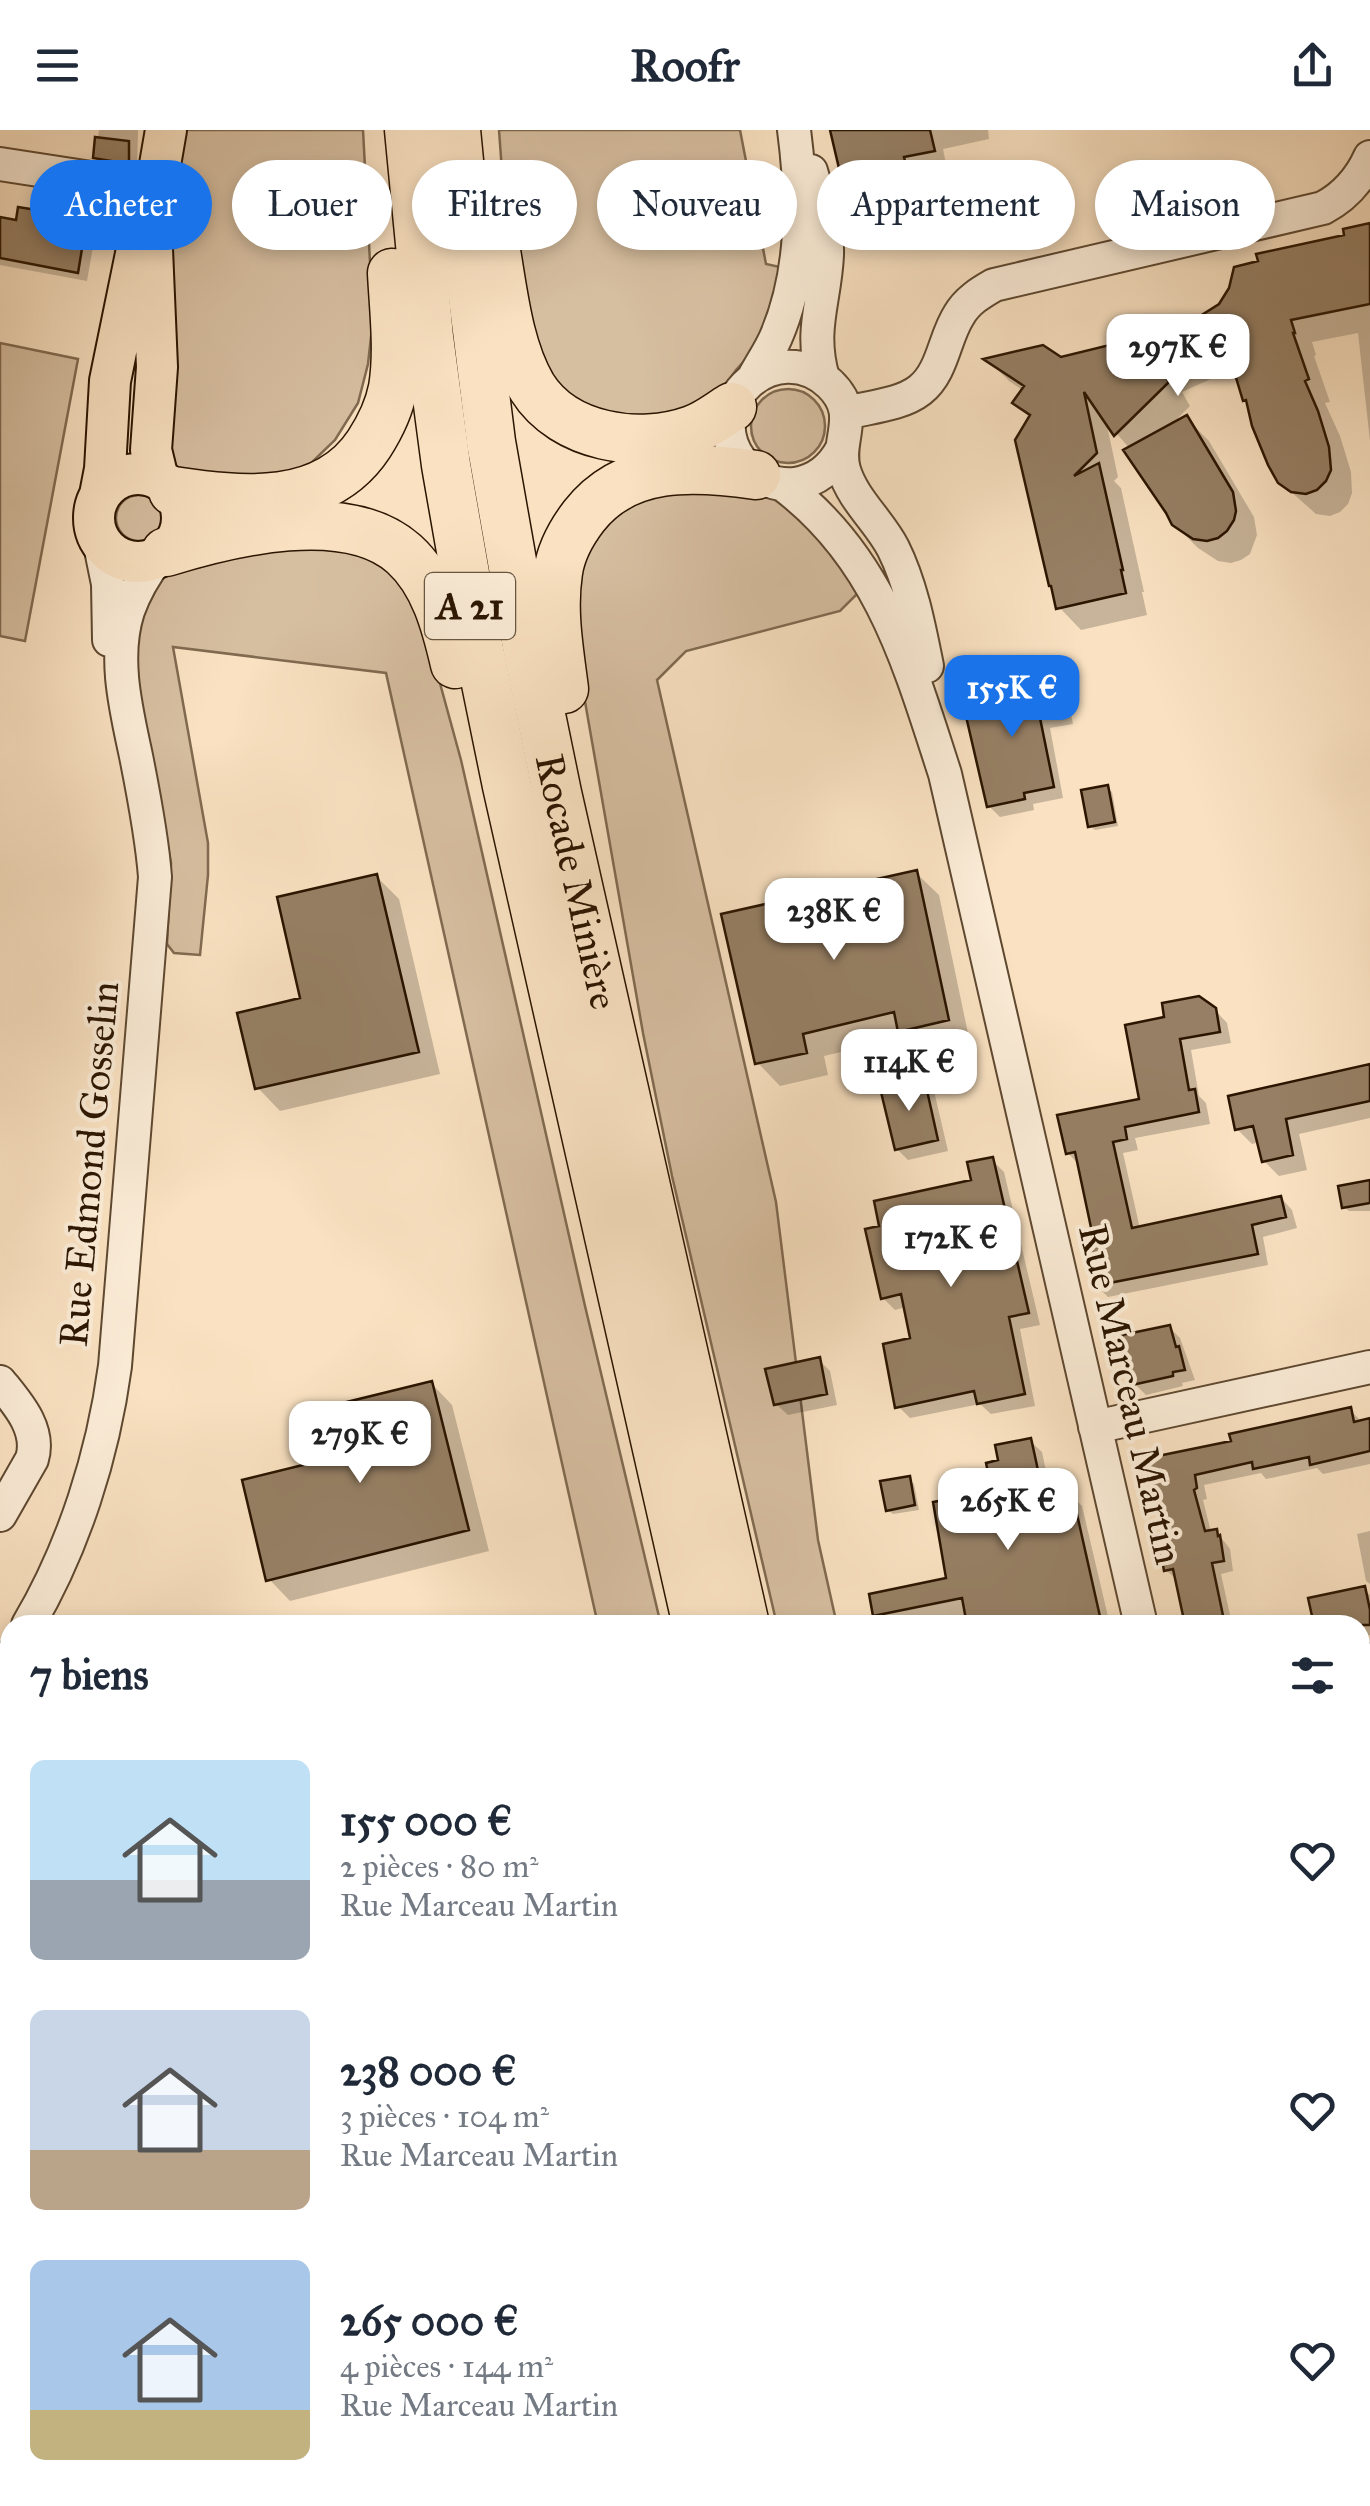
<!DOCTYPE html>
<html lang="fr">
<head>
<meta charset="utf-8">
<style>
	body { margin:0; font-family:"IM FELL Great Primer",serif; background:#f2f2f3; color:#1f2937; height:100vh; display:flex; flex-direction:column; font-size:38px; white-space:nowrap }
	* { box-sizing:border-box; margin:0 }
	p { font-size:32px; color:#747a83 }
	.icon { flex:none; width:55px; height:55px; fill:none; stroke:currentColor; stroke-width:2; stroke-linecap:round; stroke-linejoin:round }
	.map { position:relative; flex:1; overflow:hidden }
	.details { position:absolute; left:0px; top:1485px; width:1370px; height:892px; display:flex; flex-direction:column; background:#fff; border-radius:30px 30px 0 0; box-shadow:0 5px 15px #0003 }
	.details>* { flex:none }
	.banner { position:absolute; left:30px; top:30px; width:1310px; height:90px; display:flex; gap:20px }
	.price { position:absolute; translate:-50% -85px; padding:0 22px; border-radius:20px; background:#fff; color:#222; font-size:32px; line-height:65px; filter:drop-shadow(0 2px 5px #0008) }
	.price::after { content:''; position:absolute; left:50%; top:60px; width:30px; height:22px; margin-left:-15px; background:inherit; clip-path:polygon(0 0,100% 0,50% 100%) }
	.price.current { background:#1a73e8; color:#fff }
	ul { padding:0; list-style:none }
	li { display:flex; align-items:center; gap:30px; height:250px; padding:0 30px }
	li span { display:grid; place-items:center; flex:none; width:280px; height:200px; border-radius:15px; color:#555 }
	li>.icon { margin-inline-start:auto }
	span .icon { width:120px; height:120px; fill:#fffc; stroke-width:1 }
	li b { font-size:42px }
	h2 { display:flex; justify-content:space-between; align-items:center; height:120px; padding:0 30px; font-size:42px }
	.pill { padding:0 35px; border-radius:45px; background:#fff; box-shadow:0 5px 15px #0003; font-size:35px; line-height:90px }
	.pill.current { background:#1a73e8; color:#fff }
	header { display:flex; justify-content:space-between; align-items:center; height:130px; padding:0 30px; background:#fff; font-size:45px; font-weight:700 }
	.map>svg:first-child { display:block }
	.green { fill:#d6bea0; stroke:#806a50; stroke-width:2.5 }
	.shadow { fill:#0003 }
	.building { fill:#967f64; stroke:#2b1500; stroke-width:2.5 }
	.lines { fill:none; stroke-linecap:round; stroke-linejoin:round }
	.minor-casing { stroke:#5e4830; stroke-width:36 }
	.major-casing { stroke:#2b1500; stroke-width:44 }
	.highway-casing { stroke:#2b1500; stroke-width:51 }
	.minor { stroke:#fbecd7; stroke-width:32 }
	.major { stroke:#f9e1c1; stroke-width:40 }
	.highway { stroke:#f9e1c1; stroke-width:48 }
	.labels { text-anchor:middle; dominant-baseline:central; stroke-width:8; stroke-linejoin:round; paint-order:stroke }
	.shield { fill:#fbecd7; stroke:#695640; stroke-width:2.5 }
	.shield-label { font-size:38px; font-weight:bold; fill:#2b1500 }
	.street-label { font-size:40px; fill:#2b1500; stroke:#fbecd7 }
</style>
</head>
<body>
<header><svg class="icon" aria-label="menu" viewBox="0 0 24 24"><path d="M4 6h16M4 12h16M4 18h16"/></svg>Roofr<svg class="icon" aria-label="share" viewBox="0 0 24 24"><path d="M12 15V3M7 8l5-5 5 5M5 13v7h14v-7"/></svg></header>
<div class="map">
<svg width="1370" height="2376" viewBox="0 0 1370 2376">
	<rect width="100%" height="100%" fill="#f9e1c1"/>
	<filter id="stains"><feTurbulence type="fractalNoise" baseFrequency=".002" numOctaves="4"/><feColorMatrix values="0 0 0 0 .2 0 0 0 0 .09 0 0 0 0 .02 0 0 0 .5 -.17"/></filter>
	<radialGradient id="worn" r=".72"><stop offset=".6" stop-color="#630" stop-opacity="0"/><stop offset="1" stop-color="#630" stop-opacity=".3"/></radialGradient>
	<path class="green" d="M183 0H363L373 189 368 234 358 273 335 310 305 339 269 355 183 344 171 332 162 145Z
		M499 0H740L766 134 784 138 759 215 736 240 716 268 690 285 626 291 577 272 548 246 520 155 502 41Z
		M0 213 78 229 25 511 0 506Z
		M751 296a37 37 0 1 1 74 0a37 37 0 1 1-74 0Z
		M733 353 776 370 817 396 861 460 840 481 686 521 657 550 776 1072 818 1410 837 1495H777L672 1046 643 903 580 543 579 437 597 401 639 368Z
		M116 388a23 23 0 1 1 46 0a23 23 0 1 1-46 0Z
		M287 409 380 430 405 454 424 495 461 630 585 1176 661 1495H598L386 543 173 517 208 713V745L200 825 174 823 167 814 171 733 130 514 149 462 169 442Z"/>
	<path class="shadow" d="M99 0H138L137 41 104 36 95 27Z
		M833 0H988L989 9 943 19 946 34 915 40 930 96 868 110 855 96Z
		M0 90 18 92 86 90 96 100 87 151 0 135Z
		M1370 96V311L1358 203 1312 212 1316 225 1314 226 1330 272 1325 273 1340 306 1351 342 1352 363 1348 374 1340 382 1330 386 1316 384 1280 352 1250 274 1245 269 1235 238 1182 262 1190 276 1170 296 1186 288 1209 311 1254 387 1257 405 1250 424 1241 430 1231 433 1218 431 1198 418 1174 394 1130 319 1106 291 1118 347 1114 351 1121 358 1144 462H1142L1147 485 1081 500 1059 477 1031 289 1015 273 1024 261 1009 251 988 230H1061L1162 205 1201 189Z
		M1056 554 1067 565 1073 594 1050 598 1063 668 1033 674 1034 680 1000 687 989 676Z
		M1107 658 1112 662 1118 696 1095 700 1090 696Z
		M916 743 939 765 970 913 923 923 907 907 824 926 828 945 780 956 758 933Z
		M377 747 399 769 440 944 280 981 258 958 303 869Z
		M1215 880 1227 893 1231 913 1191 920 1199 966 1206 973 1210 994 1135 1008 1138 1020 1123 1023 1140 1099 1281 1068 1292 1080 1297 1098 1263 1107 1268 1135 1108 1167 1096 1155V1109L1080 1036 1068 1023 1142 971 1128 897Z
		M1370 937V988L1299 1004 1307 1040 1279 1046 1264 1031 1260 1012 1252 1014 1237 999Z
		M923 950 934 961 948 1021 908 1030 897 1019Z
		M992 1030 1004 1042 1040 1195 1020 1199 1035 1276 991 1284 980 1274 910 1288 898 1276 913 1210 906 1177 895 1180 883 1168 882 1097 974 1052Z
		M1370 1052V1081H1349L1344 1077Z
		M1169 1197 1180 1208 1195 1250 1182 1253 1183 1256 1146 1265 1135 1254Z
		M819 1230 830 1241 837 1275 788 1285 776 1274Z
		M431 1253 452 1275 489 1421 290 1471 269 1449 322 1333Z
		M1350 1280 1361 1291 1370 1289V1334L1323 1344 1317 1338 1266 1349 1261 1343 1204 1355 1207 1369 1203 1370 1211 1402 1216 1401 1230 1419 1233 1441 1221 1444 1230 1485 1234 1490 1240 1489 1246 1495H1188L1177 1450 1166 1440 1170 1418 1151 1330 1234 1313Z
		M1030 1311 1042 1322 1052 1369 1071 1365 1082 1376 1110 1495H877L872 1466 949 1450 994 1363 1001 1332Z
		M909 1349 914 1354 919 1380 893 1384 888 1380Z
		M1370 1401V1454L1366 1451 1357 1404Z
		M1364 1459 1370 1465V1505L1360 1507V1495H1282L1315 1488Z
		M481 1489 487 1495H455Z
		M1370 1570V1619L1360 1621V1572Z
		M1370 1808V1934L1360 1936V1811Z
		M1370 1970V2012L1360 2015V1973Z
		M1360 2029 1366 2054 1360 2056Z
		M10 2067V2095L0 2085V2078Z
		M10 2119V2136L2 2128Z
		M1370 2163V2197L1363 2164Z
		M1370 2227V2259L1360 2261V2229Z
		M10 2258V2368H72L65 2376H0V2269Z
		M149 2368H325L331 2376H136Z
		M545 2368H726L727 2376H546Z
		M1223 2368H1309L1311 2376H1214L1213 2370Z"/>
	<path class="building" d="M830 0H930L935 21 904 27 918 84 853 98Z
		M95 7 129 11V34L93 28Z
		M18 77 87 88 78 143 0 128V87L16 90Z
		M1370 93V174L1291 190 1295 203H1293L1309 249 1305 251 1318 281 1329 317 1331 340 1326 351 1317 360 1306 364 1291 362 1278 353 1268 335 1252 296 1246 270 1243 271 1225 211 1161 239 1169 252 1114 306 1084 262 1097 323 1074 346 1099 333 1123 440H1121L1126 463 1056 479 1051 456H1049L1015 310 1030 285 1012 273 1024 256 983 229 1043 215 1061 227 1159 203 1158 195 1200 186 1219 174 1229 158 1234 137 1258 131 1256 124 1344 105 1343 99Z
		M1187 285 1233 362 1236 381 1234 390 1227 401 1218 408 1207 411 1193 409 1172 395 1166 383 1123 320Z
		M1057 551 1063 583 1040 588 1054 657 1024 663 1025 669 987 677 962 569Z
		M1108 655 1115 692 1088 697 1081 660Z
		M917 740 949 890 898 902 894 882 803 904 807 923 755 934 721 784Z
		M377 744 419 922 255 959 237 883 300 868 277 767Z
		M1199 866 1216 878 1220 902 1180 909 1189 960 1195 959 1199 982 1125 997 1127 1009 1113 1012 1132 1098 1281 1066 1286 1087 1252 1095 1258 1124 1094 1156 1084 1109 1093 1107 1075 1022 1066 1024 1057 985 1139 969 1125 895 1164 887 1162 873Z
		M1370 934V971L1286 989 1293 1025 1262 1032 1253 996 1235 1000 1228 966Z
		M924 947 938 1010 895 1020 880 958Z
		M993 1027 1029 1183 1009 1187 1025 1264 977 1274 974 1261 895 1278 883 1214 910 1208 901 1164 881 1169 865 1099 879 1096 874 1071 971 1050 967 1032Z
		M1370 1050V1073L1342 1078 1338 1056Z
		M1170 1195 1176 1217 1179 1216 1185 1240 1173 1242V1246L1132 1255 1122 1205Z
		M820 1227 827 1264 774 1275 765 1239Z
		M432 1251 469 1400 266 1451 242 1350 319 1331 306 1282Z
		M1351 1277 1354 1292 1370 1288V1321L1310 1335 1309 1327 1253 1339 1252 1332 1195 1345 1197 1358 1194 1360 1205 1401 1217 1399 1218 1406 1220 1405 1224 1431 1212 1433 1225 1495H1185L1173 1439 1164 1441 1160 1417 1167 1416 1148 1328 1231 1311 1229 1304Z
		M1031 1308 1044 1368 1072 1362 1101 1491 1084 1495H967L962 1468 873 1486 869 1464 946 1448 933 1372 992 1361 986 1333 998 1330 995 1315Z
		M910 1346 915 1375 886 1381 880 1351Z
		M1365 1456 1370 1480V1495H1314L1308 1468Z"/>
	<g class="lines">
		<defs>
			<path id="minor" d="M0 34 156 58
				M811 41C819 68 828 97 827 125 825 171 809 200 823 248
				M754 247C761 234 770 221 776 207 804 142 803 68 794 0
				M846 283C869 277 901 275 920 260 943 242 944 208 959 185 967 171 980 163 994 155L1323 78C1344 67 1360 49 1370 27
				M842 319C832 338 816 351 795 354 774 356 753 347 741 331 698 273 777 204 830 254 862 285 835 309 844 340 853 370 879 391 893 418 911 454 919 496 927 536
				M782 354C880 427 909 533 945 644L1141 1495
				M99 410 108 454 109 510
				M0 1252C17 1273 41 1299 32 1329L0 1385
				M1095 1297 1370 1237
				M28 1495C74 1417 103 1325 115 1236L155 747C152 707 144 666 136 626 126 579 113 528 128 481 135 461 145 444 158 427
				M1360 1532 1370 1530
				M0 1542 10 1526
				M1342 2368 1344 2376"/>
			<path id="major" d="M94 388a44 44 0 1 1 88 0a44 44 0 1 1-88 0Z
				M158 349 151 320 157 237 152 119 156 58 166 0
				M100 365 105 339 110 251 137 119"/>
			<g id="highway">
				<path d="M409 0 429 207 446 335 474 495 507 656 697 1495"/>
				<path id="s1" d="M456 0 470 144 491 312 528 522 557 663 745 1495"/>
				<path d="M495 115C503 161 508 216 532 257 564 308 639 319 692 300 707 295 719 285 732 277"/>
				<path d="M173 361C241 371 325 381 369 314 380 297 389 279 393 258 399 221 394 181 392 143"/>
				<path d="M166 422C231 402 347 373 404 424 435 452 446 495 455 534"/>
				<path d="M564 559C559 520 552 481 558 442 561 421 571 403 584 386 626 332 694 336 756 345"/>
				<path d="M895 2368 896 2376"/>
				<path d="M943 2368 945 2376"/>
			</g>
		</defs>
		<use href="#minor" class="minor-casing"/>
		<use href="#major" class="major-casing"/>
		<use href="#highway" class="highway-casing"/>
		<use href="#minor" class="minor"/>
		<use href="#major" class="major"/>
		<use href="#highway" class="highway"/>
	</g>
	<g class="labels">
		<rect class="shield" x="425" y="443" width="90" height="66" rx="8"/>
		<g class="shield-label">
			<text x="470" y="476">A 21</text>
		</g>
		<g class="street-label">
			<text stroke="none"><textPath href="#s1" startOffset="762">Rocade Minière</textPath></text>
			<text transform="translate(89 1034) rotate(-85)">Rue Edmond Gosselin</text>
			<text transform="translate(1131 1264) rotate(77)">Rue Marceau Martin</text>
		</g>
	</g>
	<rect width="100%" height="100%" filter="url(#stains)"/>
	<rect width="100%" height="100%" fill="url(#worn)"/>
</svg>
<b class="price" style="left:1178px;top:269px">297K €</b>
<b class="price current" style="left:1012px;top:610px">155K €</b>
<b class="price" style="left:834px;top:833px">238K €</b>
<b class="price" style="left:909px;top:984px">114K €</b>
<b class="price" style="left:951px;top:1160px">172K €</b>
<b class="price" style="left:360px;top:1356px">279K €</b>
<b class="price" style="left:1008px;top:1423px">265K €</b>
<div class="banner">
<a class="pill current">Acheter</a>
<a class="pill">Louer</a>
<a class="pill">Filtres</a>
<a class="pill">Nouveau</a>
<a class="pill">Appartement</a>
<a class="pill">Maison</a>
</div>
<section class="details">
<h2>7 biens<svg class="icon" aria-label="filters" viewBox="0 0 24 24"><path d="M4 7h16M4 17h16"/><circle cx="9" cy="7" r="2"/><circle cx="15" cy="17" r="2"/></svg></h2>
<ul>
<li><span style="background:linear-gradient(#bfe0f5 60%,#9aa5b1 0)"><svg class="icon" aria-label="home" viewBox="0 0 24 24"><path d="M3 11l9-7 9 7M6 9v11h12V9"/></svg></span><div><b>155 000 €</b><p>2 pièces · 80 m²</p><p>Rue Marceau Martin</p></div><svg class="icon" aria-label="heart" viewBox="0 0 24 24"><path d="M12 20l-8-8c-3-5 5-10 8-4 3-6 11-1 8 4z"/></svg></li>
<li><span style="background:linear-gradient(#c9d6e8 70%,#b9a48a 0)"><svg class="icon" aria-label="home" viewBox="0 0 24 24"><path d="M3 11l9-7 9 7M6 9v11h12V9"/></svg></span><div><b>238 000 €</b><p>3 pièces · 104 m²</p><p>Rue Marceau Martin</p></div><svg class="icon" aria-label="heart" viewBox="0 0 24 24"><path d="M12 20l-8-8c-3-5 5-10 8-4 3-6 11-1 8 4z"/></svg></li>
<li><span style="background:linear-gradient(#a9c7e8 75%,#c2b280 0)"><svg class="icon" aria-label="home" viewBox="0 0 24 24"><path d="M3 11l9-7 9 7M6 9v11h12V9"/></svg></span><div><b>265 000 €</b><p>4 pièces · 144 m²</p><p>Rue Marceau Martin</p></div><svg class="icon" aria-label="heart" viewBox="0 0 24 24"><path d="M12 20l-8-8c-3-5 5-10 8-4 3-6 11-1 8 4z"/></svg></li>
</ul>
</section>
</div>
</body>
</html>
